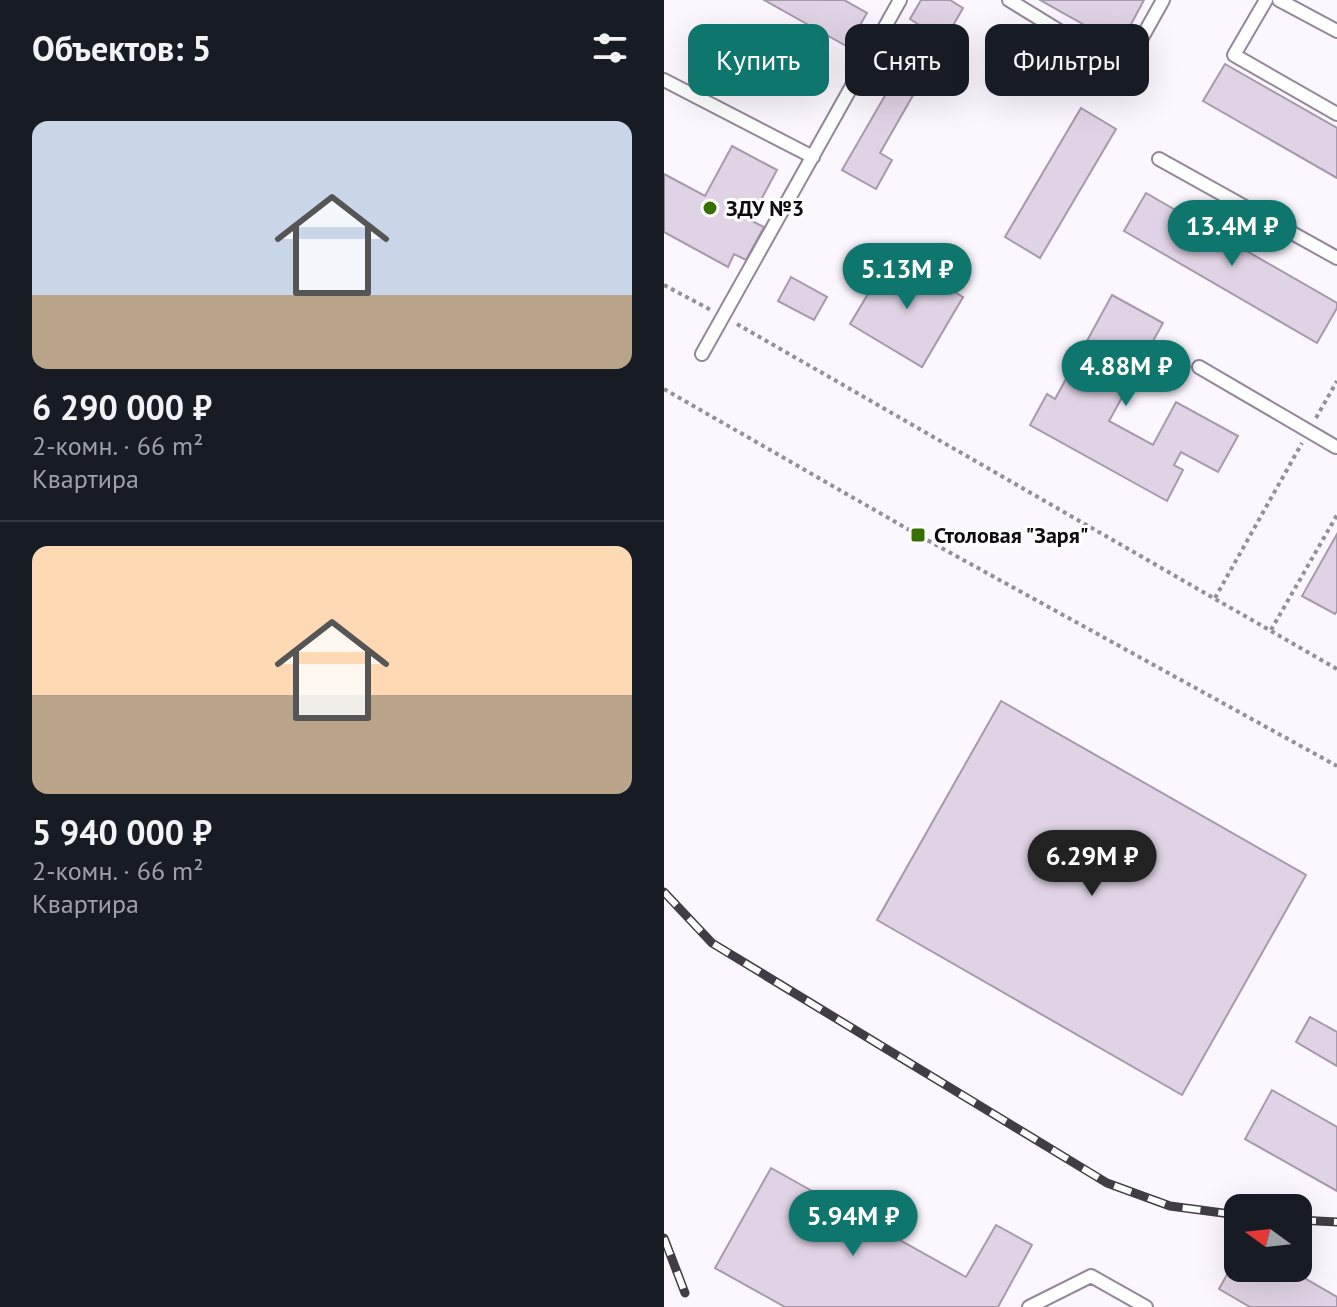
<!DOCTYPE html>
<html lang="ru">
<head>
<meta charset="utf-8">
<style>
	body { margin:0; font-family:"PT Sans",sans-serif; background:#242831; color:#f1f3f6; height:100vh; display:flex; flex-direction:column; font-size:30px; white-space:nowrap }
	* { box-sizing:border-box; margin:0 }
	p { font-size:26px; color:#9ea1a6 }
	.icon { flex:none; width:44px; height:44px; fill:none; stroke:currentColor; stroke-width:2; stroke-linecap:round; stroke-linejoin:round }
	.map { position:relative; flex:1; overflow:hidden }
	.panel { display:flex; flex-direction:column; background:#171b24; width:664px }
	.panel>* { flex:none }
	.top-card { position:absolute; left:24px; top:24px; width:528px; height:72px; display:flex; gap:16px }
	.needle { width:52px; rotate:285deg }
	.buttons { position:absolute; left:560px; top:1194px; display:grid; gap:16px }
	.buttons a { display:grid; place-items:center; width:88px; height:88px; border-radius:16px; background:#171b24; box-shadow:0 8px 32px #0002; font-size:40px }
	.price { position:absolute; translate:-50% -68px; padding:0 18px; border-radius:28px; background:#0f766e; color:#fff; font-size:26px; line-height:52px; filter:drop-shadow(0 2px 4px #0008) }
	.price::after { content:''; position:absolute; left:50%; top:48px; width:24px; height:18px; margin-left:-12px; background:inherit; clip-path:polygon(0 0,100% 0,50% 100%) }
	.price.active { background:#222; color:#fff }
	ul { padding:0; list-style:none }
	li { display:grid; align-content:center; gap:16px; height:424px; padding:0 32px }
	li+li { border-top:2px solid #363941 }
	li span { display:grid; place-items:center; height:248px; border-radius:16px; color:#555 }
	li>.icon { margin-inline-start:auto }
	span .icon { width:144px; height:144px; fill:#fffc; stroke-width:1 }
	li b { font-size:34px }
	h2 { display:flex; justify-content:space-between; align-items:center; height:96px; padding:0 32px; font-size:34px }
	.pill { padding:0 28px; border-radius:16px; background:#171b24; box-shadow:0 8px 32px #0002; font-size:28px; line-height:72px }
	.pill.active { background:#0f766e; color:#fff }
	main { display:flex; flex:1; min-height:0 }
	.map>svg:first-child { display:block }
	.building { fill:#e0d3e5; stroke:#a699ab; stroke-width:2 }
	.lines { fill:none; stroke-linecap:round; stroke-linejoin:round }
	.service-casing { stroke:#938798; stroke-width:16 }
	.path { stroke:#958f97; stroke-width:4; stroke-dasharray:4 4; stroke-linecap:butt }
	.service { stroke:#fff; stroke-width:12 }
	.rail-casing { stroke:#423d44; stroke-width:9 }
	.rail { stroke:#fff; stroke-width:6; stroke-dasharray:18; stroke-linecap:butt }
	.poi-dot { fill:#357000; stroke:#fff; stroke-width:3 }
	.labels { text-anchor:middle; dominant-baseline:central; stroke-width:6; stroke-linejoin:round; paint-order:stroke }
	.poi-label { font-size:22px; font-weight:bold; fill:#0f0b11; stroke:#fff; text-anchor:start }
</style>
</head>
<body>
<main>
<section class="panel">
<h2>Объектов: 5<svg class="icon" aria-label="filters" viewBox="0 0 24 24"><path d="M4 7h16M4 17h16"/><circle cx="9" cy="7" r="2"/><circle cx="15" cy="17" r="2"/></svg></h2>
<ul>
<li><span style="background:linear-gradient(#c9d6e8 70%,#b9a48a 0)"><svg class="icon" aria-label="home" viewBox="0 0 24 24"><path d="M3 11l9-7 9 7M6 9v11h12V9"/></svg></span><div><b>6 290 000 ₽</b><p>2-комн. · 66 m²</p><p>Квартира</p></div></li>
<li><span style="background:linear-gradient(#ffd9b3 60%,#b9a48a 0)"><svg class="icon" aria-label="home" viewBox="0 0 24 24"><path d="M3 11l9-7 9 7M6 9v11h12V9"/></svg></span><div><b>5 940 000 ₽</b><p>2-комн. · 66 m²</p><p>Квартира</p></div></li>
</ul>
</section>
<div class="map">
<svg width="673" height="1307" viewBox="0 0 673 1307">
	<rect width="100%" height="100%" fill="#fcf6fe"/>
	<path class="building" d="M100 0H180L203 13 184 47Z
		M257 0H286L299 8 216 153 228 160 212 189 178 170 260 28 246 19Z
		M376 0H480L456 45Z
		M561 64 673 128V178L539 101Z
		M417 108 452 129 376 258 341 237Z
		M68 146 113 170 86 220 100 227 82 260 70 254 64 267 0 232V174L41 196Z
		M482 193 673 303V308L653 343 460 231Z
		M228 254 299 297 258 367 186 324Z
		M127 277 163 297 150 320 114 301Z
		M448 295 499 323 445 421 489 445 512 402 574 436 554 472 517 452 510 465 519 470 503 501 366 425 383 394 391 399Z
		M673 534V611L671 614 638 596Z
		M337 701 642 875 518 1095 213 920Z
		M646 1017 673 1032V1066L632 1042Z
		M608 1090 673 1127V1191L581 1139Z
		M107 1168 302 1277 332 1225 368 1245 334 1307H121L51 1268Z
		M574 1255V1268H623L673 1297V1307H586L555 1289Z"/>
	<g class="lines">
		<defs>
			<path id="service" d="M345 0 438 57 403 88 384 78
				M602 0 570 55 673 114
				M615 0 673 31
				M438 57 461 68 499 0
				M0 80 149 157
				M495 159 673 258
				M38 354 236 0
				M535 367 672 447
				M365 1307 427 1276 482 1307"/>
		</defs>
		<use href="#service" class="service-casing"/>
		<path class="path" d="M0 285 47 310
			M73 324 673 669
			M0 389 254 535 673 766
			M652 418 673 381
			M551 598 638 443
			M607 630 673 515"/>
		<use href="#service" class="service"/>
		<defs>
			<path id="rail" d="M0 892 48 943 443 1183 506 1206 574 1215
				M634 1220 673 1222
				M0 1238 21 1293"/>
		</defs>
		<use href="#rail" class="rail-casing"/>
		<use href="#rail" class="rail"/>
	</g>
	<g class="poi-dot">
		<circle cx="46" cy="208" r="8"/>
		<rect x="246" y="527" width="16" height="16" rx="4"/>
	</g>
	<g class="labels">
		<g class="poi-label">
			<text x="62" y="208">ЗДУ №3</text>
			<text x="270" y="535">Столовая "Заря"</text>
		</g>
	</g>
</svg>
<div class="buttons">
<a><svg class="needle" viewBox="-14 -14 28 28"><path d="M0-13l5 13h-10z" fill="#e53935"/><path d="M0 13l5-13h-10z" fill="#9ea1a6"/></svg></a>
</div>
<b class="price" style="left:568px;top:268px">13.4M ₽</b>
<b class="price" style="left:243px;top:311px">5.13M ₽</b>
<b class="price" style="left:462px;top:408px">4.88M ₽</b>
<b class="price active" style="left:428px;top:898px">6.29M ₽</b>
<b class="price" style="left:189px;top:1258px">5.94M ₽</b>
<div class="top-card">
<a class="pill active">Купить</a>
<a class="pill">Снять</a>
<a class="pill">Фильтры</a>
</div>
</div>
</main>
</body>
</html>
